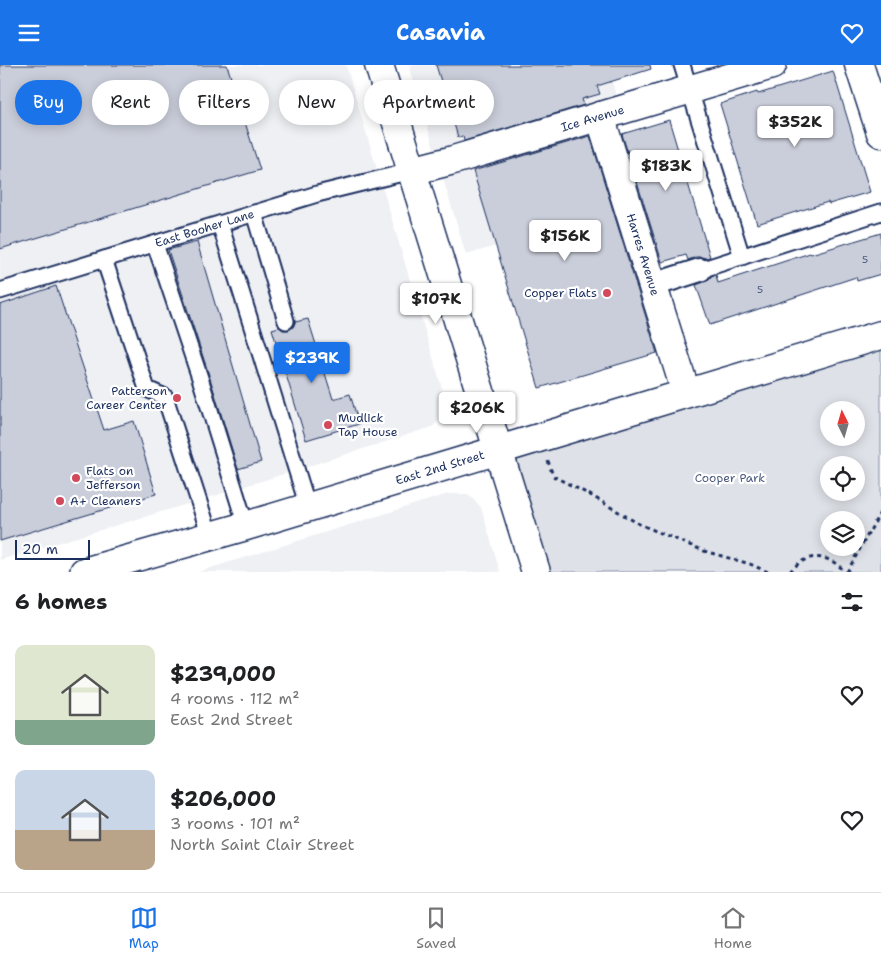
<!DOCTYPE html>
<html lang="en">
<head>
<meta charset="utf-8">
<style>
	body { margin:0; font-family:"Shantell Sans",sans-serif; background:#f6f6f6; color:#202124; height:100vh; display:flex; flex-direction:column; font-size:19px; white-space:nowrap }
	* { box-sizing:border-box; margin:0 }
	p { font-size:16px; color:#757577 }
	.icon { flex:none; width:28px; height:28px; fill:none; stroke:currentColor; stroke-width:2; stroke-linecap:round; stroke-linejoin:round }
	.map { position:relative; height:507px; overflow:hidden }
	.details { display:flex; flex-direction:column; background:#fff; flex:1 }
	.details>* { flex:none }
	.banner { position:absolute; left:15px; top:15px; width:500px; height:45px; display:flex; gap:10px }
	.needle { width:32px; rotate:355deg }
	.fabs { position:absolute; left:820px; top:336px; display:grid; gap:10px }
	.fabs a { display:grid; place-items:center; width:45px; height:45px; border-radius:50%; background:#fff; box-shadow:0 2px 12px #0003; font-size:25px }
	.scale { position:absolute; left:15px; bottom:12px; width:75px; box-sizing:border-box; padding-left:5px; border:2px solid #1b2f5e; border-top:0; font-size:14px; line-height:18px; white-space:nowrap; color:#1b2f5e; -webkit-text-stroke:4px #fff; paint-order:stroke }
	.price { position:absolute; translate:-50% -42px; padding:0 11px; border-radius:5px; background:#fff; color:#222; font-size:16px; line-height:32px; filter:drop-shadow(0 1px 2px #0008) }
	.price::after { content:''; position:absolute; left:50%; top:30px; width:15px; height:11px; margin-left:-8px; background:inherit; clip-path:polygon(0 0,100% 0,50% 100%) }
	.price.on { background:#1a73e8; color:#fff }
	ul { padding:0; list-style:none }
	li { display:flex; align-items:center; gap:15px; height:125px; padding:0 15px }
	li span { display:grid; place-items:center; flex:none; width:140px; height:100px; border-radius:10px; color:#555 }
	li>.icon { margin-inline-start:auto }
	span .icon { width:60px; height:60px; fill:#fffc; stroke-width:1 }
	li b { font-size:21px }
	h2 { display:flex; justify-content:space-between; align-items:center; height:60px; padding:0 15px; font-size:21px }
	.pill { padding:0 18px; border-radius:22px; background:#fff; box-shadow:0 2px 12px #0003; font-size:18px; line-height:45px }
	.pill.on { background:#1a73e8; color:#fff }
	header { display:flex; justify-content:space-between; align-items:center; height:65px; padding:0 15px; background:#1a73e8; color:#fff; font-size:22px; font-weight:700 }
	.menu { display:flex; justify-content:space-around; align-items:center; height:70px; border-top:1px solid #e0e0e0; background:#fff; font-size:14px; color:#757577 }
	.menu a { display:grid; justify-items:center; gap:2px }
	.menu .on { color:#1a73e8 }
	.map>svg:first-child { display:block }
	.built { fill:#eff0f4 }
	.green { fill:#dee1e7; stroke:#7c88a2; fill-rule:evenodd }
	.building { fill:#caceda; stroke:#1b2f5e }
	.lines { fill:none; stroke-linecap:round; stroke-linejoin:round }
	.service-casing { stroke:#1b2f5e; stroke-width:19 }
	.pedestrian-casing { stroke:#1b2f5e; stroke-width:26 }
	.minor-casing { stroke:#1b2f5e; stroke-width:31 }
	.tertiary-casing { stroke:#1b2f5e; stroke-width:31 }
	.secondary-casing { stroke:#1b2f5e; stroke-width:31 }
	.path { stroke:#1b2f5e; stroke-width:3; stroke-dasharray:4 4; stroke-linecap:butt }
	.service { stroke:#fff; stroke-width:15 }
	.pedestrian { stroke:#fff; stroke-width:22 }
	.minor { stroke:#fff; stroke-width:28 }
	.tertiary { stroke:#fff; stroke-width:28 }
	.secondary { stroke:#fff; stroke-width:28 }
	.poi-dot { fill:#d1495b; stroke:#fff; stroke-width:2 }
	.labels { text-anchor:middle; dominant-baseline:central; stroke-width:4.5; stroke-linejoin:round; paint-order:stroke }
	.number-label { font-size:10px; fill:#47577d }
	.street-label { font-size:12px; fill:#1b2f5e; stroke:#fff }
	.poi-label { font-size:12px; fill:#1b2f5e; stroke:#fff; text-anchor:start }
	.park-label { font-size:12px; fill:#4c5c80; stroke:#fff }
</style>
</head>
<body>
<header><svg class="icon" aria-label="menu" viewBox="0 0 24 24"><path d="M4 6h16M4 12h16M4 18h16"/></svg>Casavia<svg class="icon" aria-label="heart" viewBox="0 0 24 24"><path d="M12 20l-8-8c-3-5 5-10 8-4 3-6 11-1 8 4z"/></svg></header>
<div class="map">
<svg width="881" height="507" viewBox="0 0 881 507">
	<rect width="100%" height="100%" fill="#fff"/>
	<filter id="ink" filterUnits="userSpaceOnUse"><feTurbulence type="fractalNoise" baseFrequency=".02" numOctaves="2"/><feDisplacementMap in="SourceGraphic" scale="10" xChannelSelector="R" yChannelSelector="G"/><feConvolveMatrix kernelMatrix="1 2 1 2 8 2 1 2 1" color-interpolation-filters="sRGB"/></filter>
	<g filter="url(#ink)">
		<path class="built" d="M0 0H346L445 333 447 349 432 362 211 432 0 495Z
			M409 0H607L616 30 617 61 640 138 466 190Z
			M448 429H468L481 442 500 507H198Z"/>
		<path class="green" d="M881 270V507H535L497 385ZM829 345H856V372H829ZM829 400H856V428H829ZM829 455H856V482H829Z"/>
		<path class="building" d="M0 0H227L260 105 0 184Z
			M436 0H650L651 4 597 21 600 29 582 34 584 40 464 76 463 71 458 72Z
			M833 6 870 127 829 139 828 137 757 159 720 39 757 27 758 29Z
			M669 55 710 192 705 193 702 192H696L688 195 686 190 662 197 622 69Z
			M590 71 657 288 539 323 473 106Z
			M881 168V209L857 216 856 212 710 260 696 220 704 217 709 214 711 211 716 210 718 218 810 188 811 189Z
			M197 177 261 397 238 404 209 310 168 185Z
			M56 221 104 365 134 356 156 429 0 476V240Z
			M308 254 333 334 350 329 359 359 306 375 272 264 279 262 283 265H289L293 262 295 257Z"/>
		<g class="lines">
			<defs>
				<g id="service">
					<path d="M682 0 742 192"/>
					<path d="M254 148 286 256"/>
					<path d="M220 159 308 442"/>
					<path d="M155 179 200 313 246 461"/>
					<path d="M104 194 147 324 165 332 210 471"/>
					<path d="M700 205 881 147"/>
					<path id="s1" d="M0 226 317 129 411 106"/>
				</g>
				<path id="pedestrian" d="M653 220 700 205"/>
				<g id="minor">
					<path d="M859 0 881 68"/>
					<path id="s2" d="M600 51 686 328"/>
					<path id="s3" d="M411 106 450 96 772 0"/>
				</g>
				<g id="tertiary">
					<path id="s4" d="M84 507 246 461 881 270"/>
				</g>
				<path id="secondary" d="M379 0 536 507"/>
			</defs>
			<use href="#service" class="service-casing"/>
			<use href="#pedestrian" class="pedestrian-casing"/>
			<use href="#minor" class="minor-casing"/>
			<use href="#tertiary" class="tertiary-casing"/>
			<use href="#secondary" class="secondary-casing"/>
			<path class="path" d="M548 396 553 411 592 431 639 459 704 486 750 499 768 507
				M790 507C805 487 829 488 845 507
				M847 507 881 446"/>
			<use href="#service" class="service"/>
			<use href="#pedestrian" class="pedestrian"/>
			<use href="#minor" class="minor"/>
			<use href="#tertiary" class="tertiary"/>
			<use href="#secondary" class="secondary"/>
		</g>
	</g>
	<g class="poi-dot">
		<circle cx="607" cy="228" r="5"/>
		<circle cx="177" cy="333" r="5"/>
		<circle cx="328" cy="360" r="5"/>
		<circle cx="76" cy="413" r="5"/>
		<circle cx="60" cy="436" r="5"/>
	</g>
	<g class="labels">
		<g class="number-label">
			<text x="865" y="194">5</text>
			<text x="760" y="224">5</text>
		</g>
		<g class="street-label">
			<text stroke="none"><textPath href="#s3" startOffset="189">Ice Avenue</textPath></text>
			<text stroke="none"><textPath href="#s1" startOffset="214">East Booher Lane</textPath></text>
			<text stroke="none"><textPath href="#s2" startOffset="145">Harres Avenue</textPath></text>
			<text stroke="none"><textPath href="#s4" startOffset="371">East 2nd Street</textPath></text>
		</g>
		<g class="poi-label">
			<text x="597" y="228" text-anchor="end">Copper Flats</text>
			<text x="167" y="326" text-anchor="end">Patterson<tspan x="167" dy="14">Career Center</tspan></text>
			<text x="338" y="353">Mudlick<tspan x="338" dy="14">Tap House</tspan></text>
			<text x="86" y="406">Flats on<tspan x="86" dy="14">Jefferson</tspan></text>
			<text x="70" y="436">A+ Cleaners</text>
		</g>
		<g class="park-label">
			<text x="730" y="413">Cooper Park</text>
		</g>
	</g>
</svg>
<div class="fabs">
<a><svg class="needle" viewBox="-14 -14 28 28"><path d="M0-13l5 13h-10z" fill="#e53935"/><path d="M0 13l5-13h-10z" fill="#757577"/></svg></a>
<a><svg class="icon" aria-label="locate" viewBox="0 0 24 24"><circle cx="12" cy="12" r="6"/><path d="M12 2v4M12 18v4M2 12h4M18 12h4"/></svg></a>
<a><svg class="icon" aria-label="layers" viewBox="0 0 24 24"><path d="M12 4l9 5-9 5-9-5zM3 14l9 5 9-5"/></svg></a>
</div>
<div class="scale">20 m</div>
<b class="price" style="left:795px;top:83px">$352K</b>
<b class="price" style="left:666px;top:127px">$183K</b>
<b class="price" style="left:565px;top:197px">$156K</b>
<b class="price" style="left:436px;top:260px">$107K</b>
<b class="price on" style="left:312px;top:319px">$239K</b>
<b class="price" style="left:477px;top:369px">$206K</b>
<div class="banner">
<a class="pill on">Buy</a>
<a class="pill">Rent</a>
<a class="pill">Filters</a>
<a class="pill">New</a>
<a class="pill">Apartment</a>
</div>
</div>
<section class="details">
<h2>6 homes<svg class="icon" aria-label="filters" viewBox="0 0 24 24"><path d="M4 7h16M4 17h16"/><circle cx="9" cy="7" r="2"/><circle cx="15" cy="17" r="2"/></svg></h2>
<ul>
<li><span style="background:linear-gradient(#dfe7d0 75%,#7fa58c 0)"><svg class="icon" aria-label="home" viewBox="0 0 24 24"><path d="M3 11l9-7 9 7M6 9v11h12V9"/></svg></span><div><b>$239,000</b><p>4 rooms · 112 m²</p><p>East 2nd Street</p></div><svg class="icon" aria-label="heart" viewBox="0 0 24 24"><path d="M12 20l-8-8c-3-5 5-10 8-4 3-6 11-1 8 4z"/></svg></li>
<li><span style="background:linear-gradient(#c9d6e8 60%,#b9a48a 0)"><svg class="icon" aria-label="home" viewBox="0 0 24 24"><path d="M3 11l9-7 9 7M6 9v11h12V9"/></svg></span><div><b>$206,000</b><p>3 rooms · 101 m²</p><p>North Saint Clair Street</p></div><svg class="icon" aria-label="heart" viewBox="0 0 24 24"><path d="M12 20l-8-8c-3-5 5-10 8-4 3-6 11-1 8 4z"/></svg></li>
</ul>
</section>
<nav class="menu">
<a class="on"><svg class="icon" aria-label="map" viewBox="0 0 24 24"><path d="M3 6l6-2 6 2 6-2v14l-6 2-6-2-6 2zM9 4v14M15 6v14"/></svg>Map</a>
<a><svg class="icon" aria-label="saved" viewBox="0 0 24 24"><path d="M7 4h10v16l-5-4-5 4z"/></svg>Saved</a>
<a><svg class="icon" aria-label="home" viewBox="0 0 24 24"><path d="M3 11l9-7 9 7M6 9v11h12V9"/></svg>Home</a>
</nav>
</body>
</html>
